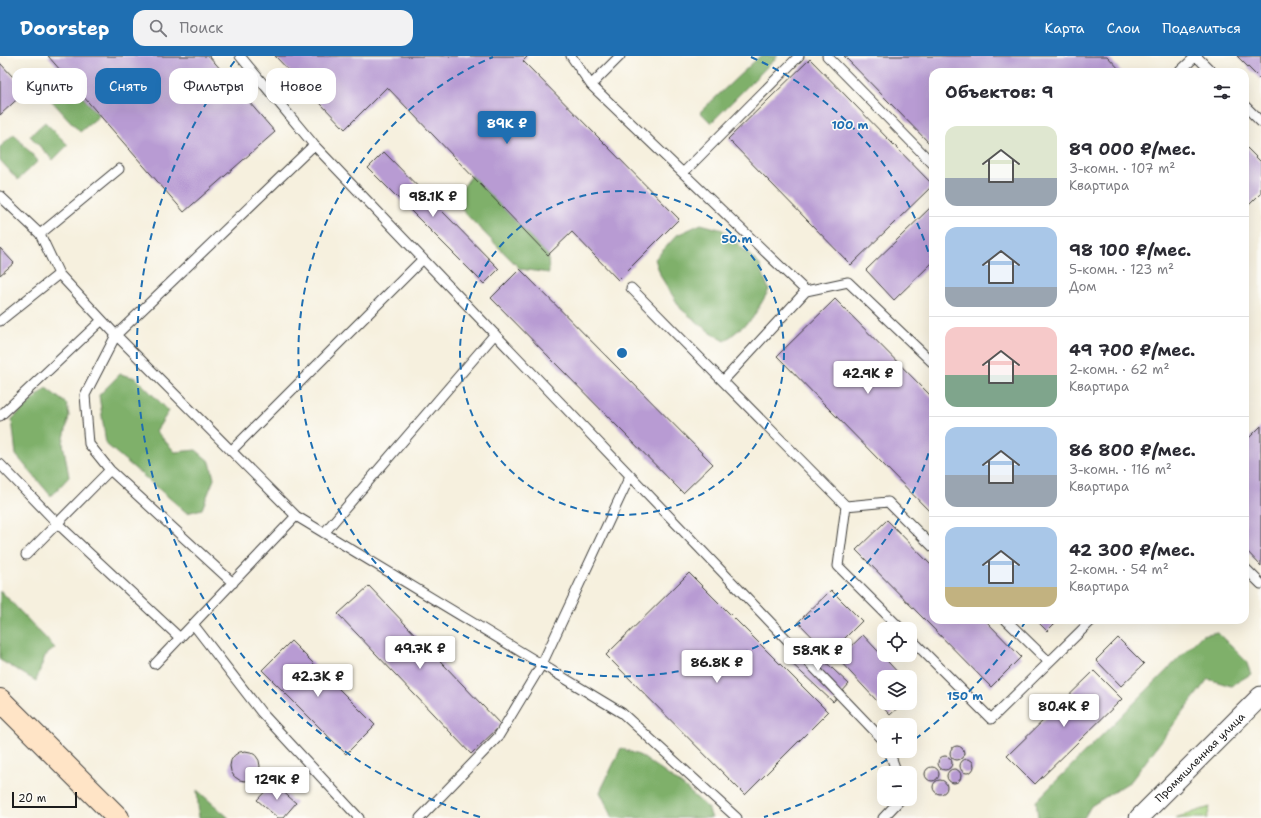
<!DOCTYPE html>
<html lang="ru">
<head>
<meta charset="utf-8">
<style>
	body { margin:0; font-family:"Shantell Sans",sans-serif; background:#f2f2f3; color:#2b2b33; height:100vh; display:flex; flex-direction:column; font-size:15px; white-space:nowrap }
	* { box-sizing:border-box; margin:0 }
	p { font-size:13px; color:#7c7c81 }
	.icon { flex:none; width:22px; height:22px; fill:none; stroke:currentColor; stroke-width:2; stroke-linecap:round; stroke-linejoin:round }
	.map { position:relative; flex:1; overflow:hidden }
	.panel { position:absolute; left:929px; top:12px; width:320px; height:556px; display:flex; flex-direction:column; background:#fff; border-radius:12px; box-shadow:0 4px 16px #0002 }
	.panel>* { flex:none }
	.guide { position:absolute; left:12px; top:12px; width:380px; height:36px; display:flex; gap:8px }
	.controls { position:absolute; left:877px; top:566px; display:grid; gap:8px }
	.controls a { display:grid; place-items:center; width:40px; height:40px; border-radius:8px; background:#fff; box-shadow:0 4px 16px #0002; font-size:20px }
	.scale { position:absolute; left:12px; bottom:10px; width:65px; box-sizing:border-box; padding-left:4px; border:2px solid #1c1c1c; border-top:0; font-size:11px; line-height:14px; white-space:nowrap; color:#1c1c1c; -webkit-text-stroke:3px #fdfcf7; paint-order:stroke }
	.price { position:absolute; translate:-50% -34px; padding:0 9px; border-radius:4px; background:#fff; color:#222; font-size:13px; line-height:26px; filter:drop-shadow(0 1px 2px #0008) }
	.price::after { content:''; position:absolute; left:50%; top:24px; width:12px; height:9px; margin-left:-6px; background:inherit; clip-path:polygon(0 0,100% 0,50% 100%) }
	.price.on { background:#1f6fb2; color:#fff }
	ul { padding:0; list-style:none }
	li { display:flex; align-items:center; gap:12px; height:100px; padding:0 16px }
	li+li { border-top:1px solid #e1e1e2 }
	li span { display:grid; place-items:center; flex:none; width:112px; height:80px; border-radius:12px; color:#555 }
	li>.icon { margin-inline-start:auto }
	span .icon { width:48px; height:48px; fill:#fffc; stroke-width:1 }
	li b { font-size:17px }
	h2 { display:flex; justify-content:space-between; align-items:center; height:48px; padding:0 16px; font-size:17px }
	.pill { padding:0 14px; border-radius:12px; background:#fff; box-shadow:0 4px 16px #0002; font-size:14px; line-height:36px }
	.pill.on { background:#1f6fb2; color:#fff }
	header { display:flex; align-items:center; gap:24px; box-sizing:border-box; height:56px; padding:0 20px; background:#1f6fb2; color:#fff }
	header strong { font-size:19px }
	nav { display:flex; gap:22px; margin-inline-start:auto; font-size:14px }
	.search { width:280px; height:36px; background:#f2f2f3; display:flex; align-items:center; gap:10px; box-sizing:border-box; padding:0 14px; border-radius:12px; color:#7c7c81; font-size:15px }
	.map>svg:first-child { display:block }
	.green { fill:#9fcd7a; stroke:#5e744b }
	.forest { fill:#7fb06a; stroke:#4e6643 }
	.building { fill:#b89bd3 }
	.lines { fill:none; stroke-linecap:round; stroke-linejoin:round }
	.lane-casing { stroke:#3d3c39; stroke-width:11 }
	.street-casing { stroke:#3d3c39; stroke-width:21 }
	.secondary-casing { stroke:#3d3c39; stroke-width:24 }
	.lane { stroke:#fff; stroke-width:9 }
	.street { stroke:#fff; stroke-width:19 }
	.secondary { stroke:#ffe4c6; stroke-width:22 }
	.ring { fill:none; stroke:#1f6fb2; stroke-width:2; stroke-dasharray:7 5 }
	.labels { text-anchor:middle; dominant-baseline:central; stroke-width:3; stroke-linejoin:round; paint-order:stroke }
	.street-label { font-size:11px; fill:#1c1c1c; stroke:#fdfcf7 }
	.centre { fill:#1f6fb2; stroke:#fdfcf7; stroke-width:2 }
	.ring-label { font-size:12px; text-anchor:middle; font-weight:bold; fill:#1f6fb2; stroke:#fdfcf7; stroke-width:3; stroke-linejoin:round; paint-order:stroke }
</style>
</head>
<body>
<header>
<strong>Doorstep</strong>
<div class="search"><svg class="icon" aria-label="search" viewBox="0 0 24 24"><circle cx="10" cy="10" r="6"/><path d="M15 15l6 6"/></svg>Поиск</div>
<nav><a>Карта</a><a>Слои</a><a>Поделиться</a></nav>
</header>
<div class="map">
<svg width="1261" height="762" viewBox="0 0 1261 762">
	<rect width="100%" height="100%" fill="#fdfcf7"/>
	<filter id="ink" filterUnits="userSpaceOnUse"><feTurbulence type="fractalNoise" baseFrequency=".025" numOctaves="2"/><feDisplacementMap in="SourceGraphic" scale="8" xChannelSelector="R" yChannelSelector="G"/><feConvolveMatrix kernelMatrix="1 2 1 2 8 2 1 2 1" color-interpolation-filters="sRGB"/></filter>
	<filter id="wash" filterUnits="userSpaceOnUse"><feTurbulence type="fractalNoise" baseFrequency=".012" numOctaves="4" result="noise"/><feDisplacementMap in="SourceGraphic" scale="16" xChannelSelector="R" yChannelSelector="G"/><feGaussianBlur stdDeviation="0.9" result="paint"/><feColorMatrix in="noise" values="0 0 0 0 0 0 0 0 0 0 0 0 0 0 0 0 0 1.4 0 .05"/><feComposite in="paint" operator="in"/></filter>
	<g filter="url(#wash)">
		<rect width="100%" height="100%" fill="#f6f0de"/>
		<path class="green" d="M1210 751 1207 762H1175Z"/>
		<path class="forest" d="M760 0H778L711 67 700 56Z
			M58 12 99 60 80 76 39 31Z
			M45 66 68 89 53 104 30 80Z
			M14 78 38 105 18 124 0 104V91Z
			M472 119 548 199 549 217 520 213 453 145Z
			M701 168 723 174 760 209 769 234 752 263 725 285 711 277 681 253 661 221 655 203 677 179Z
			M120 318 136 322 169 355 156 375 175 396 196 394 210 406 214 423 202 453 187 457 106 388 99 339Z
			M46 332 67 348 69 360 63 387 69 421 51 440 16 399 12 363Z
			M0 534 55 592 45 600 36 625 0 604Z
			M1217 576 1246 605 1251 618 1231 630 1208 623 1131 725 1091 750 1084 762H1038L1036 745 1202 579Z
			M621 692 641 700 682 729 708 752 712 762H613L600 736Z
			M197 734 229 762H199Z"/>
		<g id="blocks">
			<path class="building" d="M48 0H209L275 76 184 156Z
				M275 0H528L523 5 679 163 618 224 572 176 548 199 387 31 345 73Z
				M844 0H1107L1122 16H933V91Z
				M1237 0H1261V24Z
				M810 3 933 129 851 209 728 83Z
				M0 7 26 35 0 59Z
				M1245 90 1261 106V137L1245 153Z
				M384 96 499 213 484 228 368 112Z
				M933 149V206L894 244 866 214Z
				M0 192 14 207 0 219Z
				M520 213 713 408 683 437 491 242Z
				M835 243 933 342V459L777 300Z
				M1261 370V510L1245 493V386Z
				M887 464 933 511V564H985L1021 601 991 631 856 494Z
				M689 517 828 656 745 739 606 599Z
				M369 530 501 669 471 698 338 558Z
				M831 534 862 565 829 598 798 566Z
				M1036 564H1058L1047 575Z
				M863 579 902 621H884V647H903L890 659 838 603Z
				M1118 582 1144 608 1121 630 1096 604Z
				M291 585 375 669 346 698 262 614Z
				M803 585 849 628 833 646 787 603Z
				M1094 615 1122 643 1035 728 1007 700Z
				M950 697a7 7 0 1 1 14 0a7 7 0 1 1-14 0Z
				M230 710a15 15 0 1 1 30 0a15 15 0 1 1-30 0Z
				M938 707a7 7 0 1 1 14 0a7 7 0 1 1-14 0Z
				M960 710a7 7 0 1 1 14 0a7 7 0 1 1-14 0Z
				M925 718a7 7 0 1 1 14 0a7 7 0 1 1-14 0Z
				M947 720a7 7 0 1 1 14 0a7 7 0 1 1-14 0Z
				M933 731a7 7 0 1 1 14 0a7 7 0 1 1-14 0Z
				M273 727 296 747 283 762H278L257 744Z"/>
		</g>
	</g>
	<g filter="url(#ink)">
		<use href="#blocks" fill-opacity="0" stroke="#3d3c39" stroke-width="1"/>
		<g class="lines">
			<defs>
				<path id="lane" d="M240 0 314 89 884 685
					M571 0 591 29 806 235
					M827 0 933 108
					M1179 16 1196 0 1212 16
					M591 29 620 0
					M1245 50 1261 66
					M683 117 799 0
					M0 140 40 178 59 218 116 279 296 460 622 657 737 762
					M40 178 119 113
					M631 232 846 450 888 446 933 491
					M0 265 59 218
					M723 325 806 235 848 226 933 307
					M0 360 102 264
					M231 395 423 203
					M0 408 58 468 180 582
					M846 450 838 510 901 573
					M324 477 495 278
					M26 499 110 414
					M1245 512 1261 528
					M233 527 110 414 89 388 85 339 116 279 314 89
					M1006 564 1049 606
					M193 568 261 656 359 762
					M910 582 991 663 1092 564
					M155 608 296 460
					M889 695 897 717
					M420 762 498 681 542 608 630 420
					M883 762 901 743"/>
				<g id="street">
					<path id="s1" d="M1139 762 1261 640"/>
				</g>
				<path id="secondary" d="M0 644 118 762"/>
			</defs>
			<use href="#lane" class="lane-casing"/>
			<use href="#street" class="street-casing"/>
			<use href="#secondary" class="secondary-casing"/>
			<use href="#lane" class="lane"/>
			<use href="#street" class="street"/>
			<use href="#secondary" class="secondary"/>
		</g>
	</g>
	<g class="ring">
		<circle cx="622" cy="297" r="162"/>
		<path d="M932 386A323 323 0 1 1 493 1M751 1A323 323 0 0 1 932 208"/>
		<path d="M1026 565A485 485 0 0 1 910 687M897 697A485 485 0 0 1 764 761M480 761A485 485 0 0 1 237 2"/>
	</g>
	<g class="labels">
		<g class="street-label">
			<text stroke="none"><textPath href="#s1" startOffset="86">Промышленная улица</textPath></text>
		</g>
	</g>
	<circle cx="622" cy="297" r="6" class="centre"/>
	<g class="ring-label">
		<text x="850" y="73">100 m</text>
		<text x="737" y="187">50 m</text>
		<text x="965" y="644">150 m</text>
	</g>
</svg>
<div class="controls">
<a><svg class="icon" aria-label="locate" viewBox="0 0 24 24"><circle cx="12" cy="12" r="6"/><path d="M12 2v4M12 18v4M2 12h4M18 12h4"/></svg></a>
<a><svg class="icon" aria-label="layers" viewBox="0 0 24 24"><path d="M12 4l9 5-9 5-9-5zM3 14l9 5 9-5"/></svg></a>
<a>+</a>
<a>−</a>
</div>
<div class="scale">20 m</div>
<b class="price on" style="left:507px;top:89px">89K ₽</b>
<b class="price" style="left:433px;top:162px">98.1K ₽</b>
<b class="price" style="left:868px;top:339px">42.9K ₽</b>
<b class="price" style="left:420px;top:614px">49.7K ₽</b>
<b class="price" style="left:818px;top:616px">58.9K ₽</b>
<b class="price" style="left:717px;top:628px">86.8K ₽</b>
<b class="price" style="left:318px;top:642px">42.3K ₽</b>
<b class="price" style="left:1064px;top:672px">80.4K ₽</b>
<b class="price" style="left:277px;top:745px">129K ₽</b>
<div class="guide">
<a class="pill">Купить</a>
<a class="pill on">Снять</a>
<a class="pill">Фильтры</a>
<a class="pill">Новое</a>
</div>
<section class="panel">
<h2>Объектов: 9<svg class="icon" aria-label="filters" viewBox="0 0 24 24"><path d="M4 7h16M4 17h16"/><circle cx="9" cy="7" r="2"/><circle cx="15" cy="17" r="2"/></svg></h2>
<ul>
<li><span style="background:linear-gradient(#dfe7d0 65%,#9aa5b1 0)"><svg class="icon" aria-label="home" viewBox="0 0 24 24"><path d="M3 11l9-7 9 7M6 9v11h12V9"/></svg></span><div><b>89 000 ₽/мес.</b><p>3-комн. · 107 m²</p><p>Квартира</p></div></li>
<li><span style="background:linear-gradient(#a9c7e8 75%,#9aa5b1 0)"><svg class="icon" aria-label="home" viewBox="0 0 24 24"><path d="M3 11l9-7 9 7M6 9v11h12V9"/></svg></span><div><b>98 100 ₽/мес.</b><p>5-комн. · 123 m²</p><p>Дом</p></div></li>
<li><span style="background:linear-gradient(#f6c9c9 60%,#7fa58c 0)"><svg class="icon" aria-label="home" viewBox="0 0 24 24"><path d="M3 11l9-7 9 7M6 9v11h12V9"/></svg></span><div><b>49 700 ₽/мес.</b><p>2-комн. · 62 m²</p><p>Квартира</p></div></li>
<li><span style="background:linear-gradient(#a9c7e8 60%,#9aa5b1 0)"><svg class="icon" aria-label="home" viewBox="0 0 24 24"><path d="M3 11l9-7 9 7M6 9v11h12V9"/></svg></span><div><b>86 800 ₽/мес.</b><p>3-комн. · 116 m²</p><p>Квартира</p></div></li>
<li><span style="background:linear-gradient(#a9c7e8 75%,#c2b280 0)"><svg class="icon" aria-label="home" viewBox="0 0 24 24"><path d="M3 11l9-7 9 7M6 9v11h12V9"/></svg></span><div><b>42 300 ₽/мес.</b><p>2-комн. · 54 m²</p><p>Квартира</p></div></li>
</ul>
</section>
</div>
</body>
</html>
